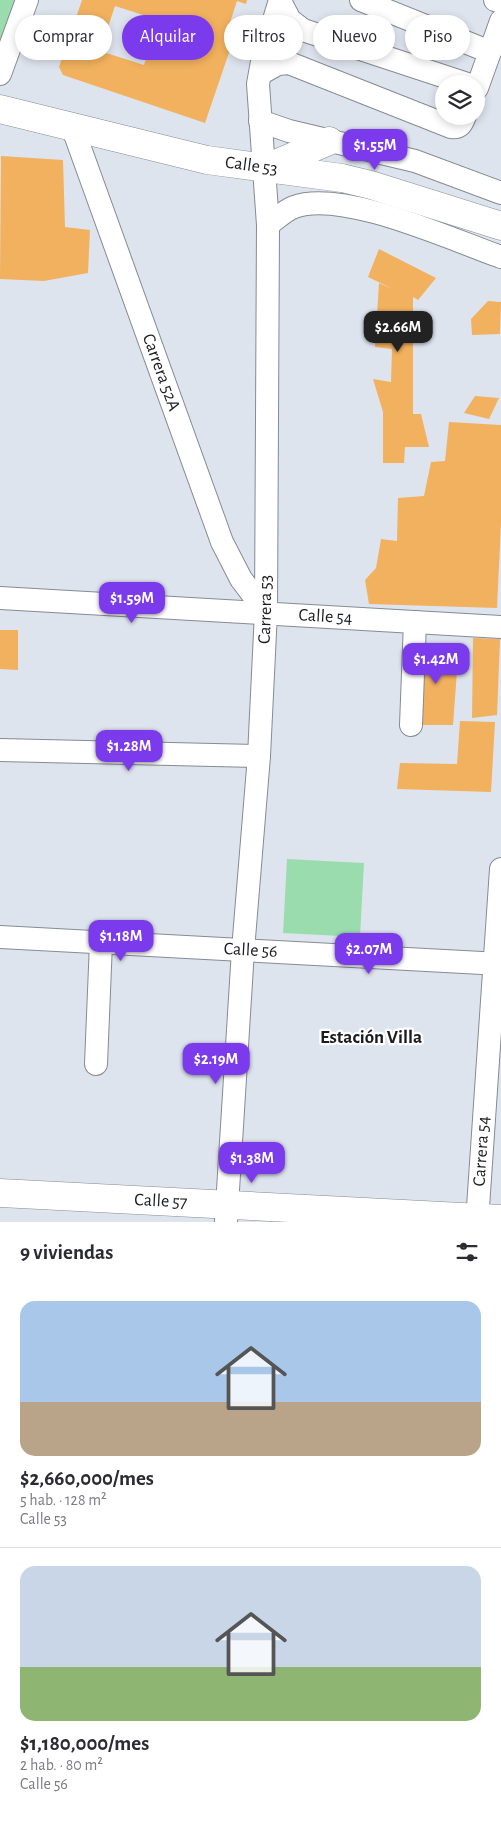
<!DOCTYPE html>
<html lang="es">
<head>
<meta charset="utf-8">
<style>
	body { margin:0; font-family:"Alegreya Sans",sans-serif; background:#f7f7f7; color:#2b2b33; height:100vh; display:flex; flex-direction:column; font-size:19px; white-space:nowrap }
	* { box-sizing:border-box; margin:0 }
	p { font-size:16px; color:#7c7c81 }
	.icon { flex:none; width:28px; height:28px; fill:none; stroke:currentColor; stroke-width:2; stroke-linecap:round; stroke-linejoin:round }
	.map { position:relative; height:1222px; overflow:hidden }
	.panel { display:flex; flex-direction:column; background:#fff; flex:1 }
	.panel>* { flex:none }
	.banner { position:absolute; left:15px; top:15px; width:471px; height:45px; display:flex; gap:10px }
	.controls { position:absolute; left:435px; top:75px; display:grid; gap:10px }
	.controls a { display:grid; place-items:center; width:50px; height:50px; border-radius:50%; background:#fff; box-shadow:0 2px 8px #0003; font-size:25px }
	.price { position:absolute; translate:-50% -42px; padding:0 11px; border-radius:10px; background:#7c3aed; color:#fff; font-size:16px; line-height:32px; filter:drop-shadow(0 1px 2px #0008) }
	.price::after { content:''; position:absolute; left:50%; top:30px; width:15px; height:11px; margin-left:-8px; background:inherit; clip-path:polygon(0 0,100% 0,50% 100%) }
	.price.selected { background:#222; color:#fff }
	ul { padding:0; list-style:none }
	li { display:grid; align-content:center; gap:10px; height:265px; padding:0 20px }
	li+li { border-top:1px solid #e1e1e2 }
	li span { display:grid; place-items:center; height:155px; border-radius:15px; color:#555 }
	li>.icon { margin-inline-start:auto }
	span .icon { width:90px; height:90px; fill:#fffc; stroke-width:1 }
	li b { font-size:21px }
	h2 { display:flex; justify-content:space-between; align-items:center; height:60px; padding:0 20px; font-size:21px }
	.chip { padding:0 18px; border-radius:22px; background:#fff; box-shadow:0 2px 8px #0003; font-size:18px; line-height:45px }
	.chip.selected { background:#7c3aed; color:#fff }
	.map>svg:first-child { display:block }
	.green { fill:#9bdcaf }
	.building { fill:#f2b15e; fill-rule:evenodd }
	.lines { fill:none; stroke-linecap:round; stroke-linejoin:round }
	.minor-casing { stroke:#858b94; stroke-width:24 }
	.major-casing { stroke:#858b94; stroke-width:29 }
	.minor { stroke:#fff; stroke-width:22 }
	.major { stroke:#fff; stroke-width:28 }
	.tree { fill:#728a81 }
	.labels { text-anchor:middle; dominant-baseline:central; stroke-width:4.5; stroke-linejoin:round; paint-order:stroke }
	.street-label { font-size:18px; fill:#1a1c1f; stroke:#fff }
	.neighbourhood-label { font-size:19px; font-weight:bold; fill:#1a1c1f; stroke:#fff }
</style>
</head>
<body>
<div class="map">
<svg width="501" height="1222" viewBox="0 0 501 1222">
	<rect width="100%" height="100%" fill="#dee4ee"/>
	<path class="green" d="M0 0H17L0 53Z
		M287 859 364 863 360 937 283 933Z"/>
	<path class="building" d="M82 0H247L246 4 237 1 227 32 235 35 205 123 63 75 59 67ZM115 6 159 20 144 65 100 51Z
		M1 156 63 160 65 227 90 230 88 273 44 281 0 279Z
		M379 249 436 278 418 300 413 297V414H421L429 447H405L404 463H383V412L373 379 391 382 392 349 375 347 379 283 395 290 368 277Z
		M488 301 501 302 500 334 472 335 471 319Z
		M475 396 499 398 489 419 464 413Z
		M449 422 501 425V523L497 608 369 604 365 580 376 568 381 539 397 541 398 498 424 496 431 462 445 461Z
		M0 630H18V670L0 669Z
		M473 638 500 639 497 715 472 718Z
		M459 644 453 725H416L417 649Z
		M460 721 495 722 491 792 397 789 400 763 457 764Z"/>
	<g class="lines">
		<defs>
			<g id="minor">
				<path d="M361 0 490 52 477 88"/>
				<path d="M495 0 501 2"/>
				<path d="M280 1 290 20 303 30 467 84"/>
				<path d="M490 52 501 21"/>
				<path d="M0 74 27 0"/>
				<path d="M260 74 278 64 289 63 451 127C460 128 462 124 465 116"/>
				<path d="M260 121 289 131 415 161 501 193"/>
				<path id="s1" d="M72 126 222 542 241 579 266 612"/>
				<path d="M268 225C276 219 284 211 294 207 343 189 452 240 501 257"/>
				<path id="s2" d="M0 598 501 627"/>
				<path d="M411 725 415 622"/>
				<path d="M0 750 259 756"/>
				<path id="s3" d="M0 937 501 964"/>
				<path d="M96 1064 101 943"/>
				<path id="s4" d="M226 1222 243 950 259 756 266 612 268 225 258 84 263 56 280 0"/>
				<path id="s5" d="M477 1222 501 869"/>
			</g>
			<g id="major">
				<path id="s6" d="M0 109 207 160 342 178 371 185 501 226"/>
				<path d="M266 168 329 141"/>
				<path id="s7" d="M0 1193 501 1219"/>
			</g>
		</defs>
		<use href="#minor" class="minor-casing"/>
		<use href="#major" class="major-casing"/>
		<use href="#minor" class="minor"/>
		<use href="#major" class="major"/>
	</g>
	<circle class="tree" cx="41" cy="30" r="7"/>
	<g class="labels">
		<g class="street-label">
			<text stroke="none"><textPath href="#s6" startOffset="258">Calle 53</textPath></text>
			<text stroke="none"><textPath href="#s1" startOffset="262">Carrera 52A</textPath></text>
			<text stroke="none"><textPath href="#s4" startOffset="614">Carrera 53</textPath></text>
			<text stroke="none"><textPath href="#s2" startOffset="326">Calle 54</textPath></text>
			<text stroke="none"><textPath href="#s3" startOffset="251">Calle 56</textPath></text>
			<text stroke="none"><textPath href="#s5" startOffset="71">Carrera 54</textPath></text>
			<text stroke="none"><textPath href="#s7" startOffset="161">Calle 57</textPath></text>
		</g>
		<g class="neighbourhood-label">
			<text x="371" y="1037">Estación Villa</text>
		</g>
	</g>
</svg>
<div class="controls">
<a><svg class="icon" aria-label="layers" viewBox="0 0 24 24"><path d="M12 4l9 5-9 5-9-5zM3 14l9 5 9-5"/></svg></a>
</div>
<b class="price" style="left:375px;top:171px">$1.55M</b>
<b class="price selected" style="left:398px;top:353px">$2.66M</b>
<b class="price" style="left:132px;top:624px">$1.59M</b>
<b class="price" style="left:436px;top:685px">$1.42M</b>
<b class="price" style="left:129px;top:772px">$1.28M</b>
<b class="price" style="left:121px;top:962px">$1.18M</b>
<b class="price" style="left:369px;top:975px">$2.07M</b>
<b class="price" style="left:216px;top:1085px">$2.19M</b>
<b class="price" style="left:252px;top:1184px">$1.38M</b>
<div class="banner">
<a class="chip">Comprar</a>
<a class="chip selected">Alquilar</a>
<a class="chip">Filtros</a>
<a class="chip">Nuevo</a>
<a class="chip">Piso</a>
</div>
</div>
<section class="panel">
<h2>9 viviendas<svg class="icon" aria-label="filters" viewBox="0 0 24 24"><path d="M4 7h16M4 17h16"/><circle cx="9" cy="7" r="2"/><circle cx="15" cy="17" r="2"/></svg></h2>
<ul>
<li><span style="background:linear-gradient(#a9c7e8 65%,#b9a48a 0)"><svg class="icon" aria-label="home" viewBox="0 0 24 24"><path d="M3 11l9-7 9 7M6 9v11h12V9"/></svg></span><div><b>$2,660,000/mes</b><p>5 hab. · 128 m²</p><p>Calle 53</p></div></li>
<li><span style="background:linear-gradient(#c9d6e8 65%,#8fb573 0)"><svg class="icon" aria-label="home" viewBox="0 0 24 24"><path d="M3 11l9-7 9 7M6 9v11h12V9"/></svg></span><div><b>$1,180,000/mes</b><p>2 hab. · 80 m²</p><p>Calle 56</p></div></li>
</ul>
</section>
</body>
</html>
